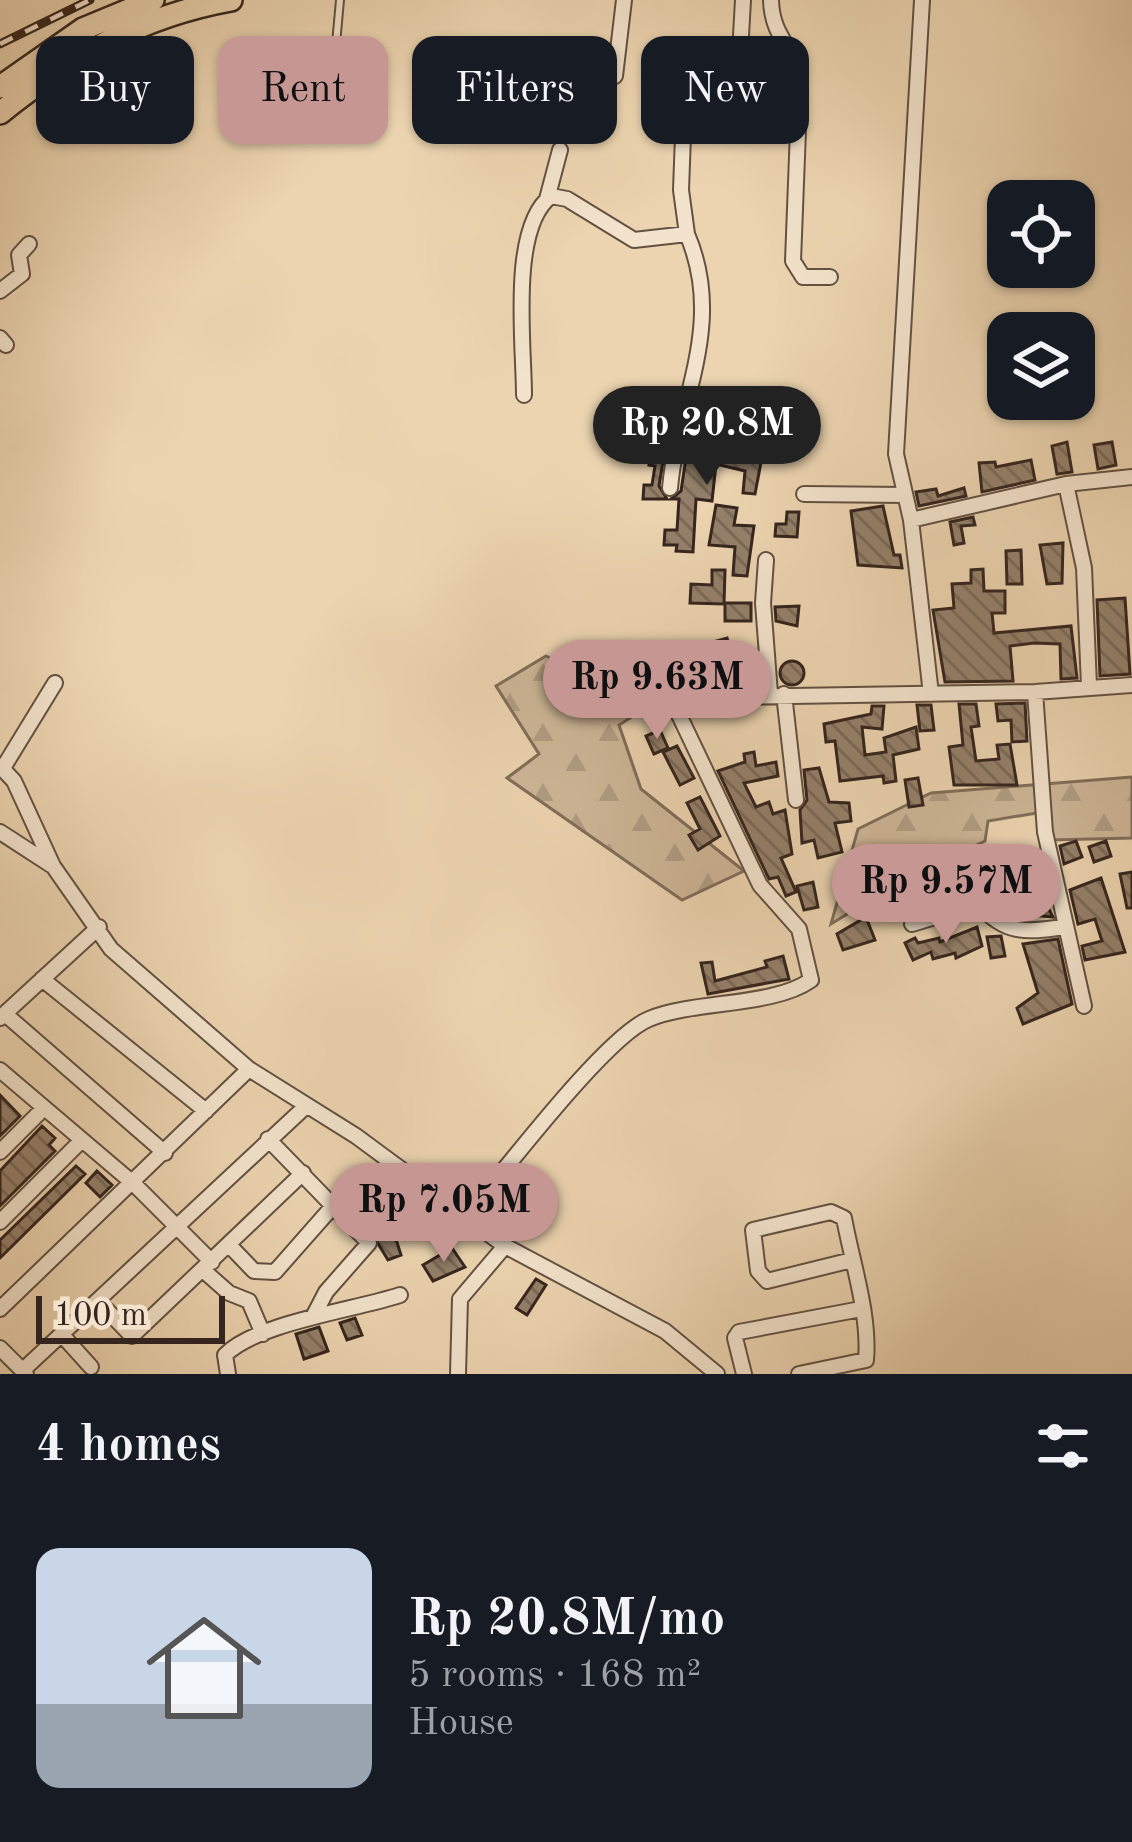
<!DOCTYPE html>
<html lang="en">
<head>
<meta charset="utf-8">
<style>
	body { margin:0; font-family:"Old Standard TT",serif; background:#242831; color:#f1f3f6; height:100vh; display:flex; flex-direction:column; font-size:45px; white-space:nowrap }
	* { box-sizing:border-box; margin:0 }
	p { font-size:39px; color:#9ea1a6 }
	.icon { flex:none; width:66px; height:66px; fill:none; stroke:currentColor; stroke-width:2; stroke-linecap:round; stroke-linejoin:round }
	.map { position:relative; height:1374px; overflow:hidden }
	.panel { display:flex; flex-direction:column; background:#171b24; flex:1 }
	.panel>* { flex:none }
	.top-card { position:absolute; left:36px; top:36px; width:1062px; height:108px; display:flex; gap:24px }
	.fabs { position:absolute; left:987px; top:180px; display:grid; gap:24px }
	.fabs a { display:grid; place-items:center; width:108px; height:108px; border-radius:24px; background:#171b24; box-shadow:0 3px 9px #0004; font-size:60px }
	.scale { position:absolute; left:36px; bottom:30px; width:189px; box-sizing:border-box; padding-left:12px; border:6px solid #35251e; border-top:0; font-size:33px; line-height:42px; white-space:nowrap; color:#35251e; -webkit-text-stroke:9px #f3e3cc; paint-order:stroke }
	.price { position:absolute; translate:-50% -102px; padding:0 27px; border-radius:42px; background:#c59692; color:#111; font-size:39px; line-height:78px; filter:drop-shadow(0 3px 6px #0008) }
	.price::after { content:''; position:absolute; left:50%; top:72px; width:36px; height:27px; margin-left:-18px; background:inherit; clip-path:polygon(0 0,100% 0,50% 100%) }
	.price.on { background:#222; color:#fff }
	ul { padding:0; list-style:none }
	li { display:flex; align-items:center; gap:36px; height:300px; padding:0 36px }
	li+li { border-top:3px solid #363941 }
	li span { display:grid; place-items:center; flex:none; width:336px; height:240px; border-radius:24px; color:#555 }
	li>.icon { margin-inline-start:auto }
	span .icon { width:144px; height:144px; fill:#fffc; stroke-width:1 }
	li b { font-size:51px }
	h2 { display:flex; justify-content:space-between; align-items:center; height:144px; padding:0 36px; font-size:51px }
	.pill { padding:0 42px; border-radius:24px; background:#171b24; box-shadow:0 3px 9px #0004; font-size:42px; line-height:108px }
	.pill.on { background:#c59692; color:#111 }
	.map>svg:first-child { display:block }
	.forest { fill:url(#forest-firs); stroke:#816e5a; stroke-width:3 }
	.building { fill:url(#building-back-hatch); stroke:#35251e; stroke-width:3 }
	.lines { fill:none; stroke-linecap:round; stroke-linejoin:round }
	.service-casing { stroke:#635142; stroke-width:10 }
	.minor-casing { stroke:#635142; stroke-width:18 }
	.trunk-casing { stroke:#35251e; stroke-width:26 }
	.service { stroke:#f3e3cc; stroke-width:6 }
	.minor { stroke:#f3e3cc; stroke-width:14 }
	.trunk { stroke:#ecd4b0; stroke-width:21 }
	.rail-casing { stroke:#35251e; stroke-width:9 }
	.rail { stroke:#f3e3cc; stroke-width:4.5; stroke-dasharray:14; stroke-linecap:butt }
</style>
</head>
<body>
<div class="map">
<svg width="1132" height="1374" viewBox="0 0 1132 1374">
	<defs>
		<pattern id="forest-firs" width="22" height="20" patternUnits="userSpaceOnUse" patternTransform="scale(3)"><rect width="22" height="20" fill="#cdb697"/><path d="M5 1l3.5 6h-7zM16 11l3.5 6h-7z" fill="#b19c82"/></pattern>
		<pattern id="building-back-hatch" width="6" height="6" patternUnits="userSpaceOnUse" patternTransform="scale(3)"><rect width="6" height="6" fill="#94806a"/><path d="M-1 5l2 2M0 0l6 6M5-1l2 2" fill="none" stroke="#7a6957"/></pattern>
	</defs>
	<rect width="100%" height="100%" fill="#ecd4b0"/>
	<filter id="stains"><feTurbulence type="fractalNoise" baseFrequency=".00167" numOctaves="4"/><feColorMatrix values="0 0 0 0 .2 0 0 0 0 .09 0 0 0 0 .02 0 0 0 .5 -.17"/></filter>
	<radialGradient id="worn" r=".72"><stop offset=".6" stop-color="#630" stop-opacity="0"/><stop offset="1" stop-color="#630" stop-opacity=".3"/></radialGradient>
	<path class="forest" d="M546 656 596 678 664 696 619 725 641 789 744 871 682 900 507 778 539 754 496 686Z
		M1132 777V838L1050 840 1043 812 988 821 985 841 901 881 831 924 858 829 931 793Z"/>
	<path class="building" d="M657 435 667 437 659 486 667 499H643L644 485H652L655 466 649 465Z
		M707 442 762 457 755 494 743 493 745 471 716 464 712 501 696 499 693 552 676 551 677 545H664L665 530H677L679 499H671L681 491 686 458 705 460Z
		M1067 442 1072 472 1057 474 1052 446Z
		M1112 442 1116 465 1098 469 1094 445Z
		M1031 460 1035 480 982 492 979 463 995 462 996 467Z
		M964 488 966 496 919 506 916 492 936 489 938 496Z
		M716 505 737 508 734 525 754 526 747 576 733 575 735 547 709 545Z
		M883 506 894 555H900L902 568 858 565 851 511Z
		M787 512H799L797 537 775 536 776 524H786Z
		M973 517 975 525 961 526 964 543 954 545 950 522Z
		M1063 543 1062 583 1047 584 1040 545Z
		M1021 550 1022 584H1007L1006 551Z
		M983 569 984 591H1005V613H992L994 633 1071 626 1077 678 1061 679 1060 644 1034 643 1010 646 1013 681 945 682 933 610 954 608 952 584 971 583V570Z
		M712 570H725L724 604 690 603 691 584 712 585Z
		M1125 598 1130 674 1100 676 1097 600Z
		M725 603H751V621H725Z
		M799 606 797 626 776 621 775 607Z
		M727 638 735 667 721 670 713 642Z
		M780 673a12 12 0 1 1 24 0a12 12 0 1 1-24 0Z
		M1025 703 1027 741 1012 742 1011 720 998 721 996 704Z
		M959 704H976L979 726 971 727 976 761 999 759 997 745 1010 744 1017 785H954L949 747 963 745Z
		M917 705H931L934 730 920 731Z
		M872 706H884L882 729 862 727 865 755 886 752 884 738 916 727 919 749 893 755 896 781 884 783 883 776 840 781 835 741 826 742 824 724 871 714Z
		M660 730 668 748 654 754 646 736Z
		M677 746 694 778 680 785 663 752Z
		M754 752 756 766 776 762 778 776 744 783 756 807 769 802 773 814 785 810 792 854 781 858 796 892 786 896 778 877 769 879 718 771 745 762 744 754Z
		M819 768 829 802 849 803 851 821 835 823 842 852 818 858 814 840 802 843 800 810 807 800 804 770Z
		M918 778 923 805 909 807 905 780Z
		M700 797 720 836 698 850 689 835 700 829 687 803Z
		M1076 841 1082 857 1064 864 1060 846Z
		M1106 841 1111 856 1094 862 1089 847Z
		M1038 854 1043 873 1025 878 1020 860Z
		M977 866 983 891 937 898 933 883Z
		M1132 872V908H1127L1120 874Z
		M1101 878 1125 952 1085 960 1082 946 1102 941 1095 919 1078 924 1070 890Z
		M813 882 818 907 804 910 797 886Z
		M1042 896 1053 917 1006 913 1004 908Z
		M866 917 875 940 843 950 837 934Z
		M977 927 982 946 956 958 955 953 933 959 931 952 913 960 905 943 915 938 918 943 939 938 940 942Z
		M1001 936 1005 956 991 958 987 937Z
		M1058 939 1072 1004 1023 1024 1017 1008 1038 993 1023 944Z
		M783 956 789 979 708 994 701 963 712 962 715 981 767 967 765 961Z
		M0 1095 20 1116 0 1136Z
		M42 1126 55 1138 49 1145 55 1151 0 1206V1171Z
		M76 1166 85 1174 0 1258V1240Z
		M97 1171 112 1185 100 1197 86 1183Z
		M376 1215 395 1236 401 1255 388 1260 366 1224Z
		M452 1248 465 1267 433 1281 423 1265Z
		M536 1279 546 1285 527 1315 516 1308Z
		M355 1318 362 1335 347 1340 340 1323Z
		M319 1327 328 1351 304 1359 296 1334Z"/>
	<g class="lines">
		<defs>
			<path id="service" d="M253 68 284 74 324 63 336 44 340 0"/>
			<path id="minor" d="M771 0C772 38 794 46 800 78L793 261 803 277H830
				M922 0 896 454 911 520 931 694
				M615 76 624 0
				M547 199 560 150
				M0 291 22 274 19 255 29 244
				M0 338 6 345
				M524 395C524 345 509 228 551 196L567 199 634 240 687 234 681 190 684 109 698 95H733L738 89 743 0
				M1066 484 1084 568 1089 686
				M670 488C678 399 726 325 687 234
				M804 494 905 495
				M911 520 1066 484 1132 477
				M766 560 763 603 770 694
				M1035 692 1045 832 1084 1006
				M784 694 796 800
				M0 766 14 781 53 866 111 949 249 1069 356 1136 505 1246 665 1331 717 1374
				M3 768 55 683
				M0 832 51 865
				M978 904 1054 881
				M912 924 978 904C1005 934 1025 933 1063 927
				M42 979 206 1111
				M5 1014 165 1153
				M0 1018 99 927
				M0 1070 134 1184 212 1262
				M268 1139 369 1243 326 1292 313 1317
				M0 1152 43 1109
				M466 1216C503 1173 605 1037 649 1019 695 1000 773 1007 811 980L799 929 760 885 671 698 1035 692 1132 685
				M0 1222 80 1142
				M230 1246 254 1271 275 1272 334 1205
				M203 1270 229 1293 249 1301 263 1334
				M98 1301 132 1336 303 1173
				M0 1309 249 1069
				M63 1336 91 1367
				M0 1348 26 1374
				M23 1370 304 1108
				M228 1374 225 1355C256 1323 355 1310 400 1295
				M458 1374 460 1299 505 1246
				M744 1374 735 1338 739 1332 861 1309
				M799 1374 866 1360C870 1315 852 1262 844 1218L831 1212 753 1230 758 1271 767 1281 852 1260"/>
			<path id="trunk" d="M0 87 83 29 153 0
				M0 113C70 57 141 16 231 0"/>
		</defs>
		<use href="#service" class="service-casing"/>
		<use href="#minor" class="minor-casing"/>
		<use href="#trunk" class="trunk-casing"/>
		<use href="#service" class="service"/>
		<use href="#minor" class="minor"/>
		<use href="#trunk" class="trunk"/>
		<defs>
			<path id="rail" d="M0 44 90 0"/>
		</defs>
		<use href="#rail" class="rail-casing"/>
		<use href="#rail" class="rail"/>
	</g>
	<rect width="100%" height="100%" filter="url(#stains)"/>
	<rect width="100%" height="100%" fill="url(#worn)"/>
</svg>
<div class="fabs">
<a><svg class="icon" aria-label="locate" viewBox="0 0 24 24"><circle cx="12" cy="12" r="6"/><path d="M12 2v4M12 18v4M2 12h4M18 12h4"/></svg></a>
<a><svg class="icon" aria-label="layers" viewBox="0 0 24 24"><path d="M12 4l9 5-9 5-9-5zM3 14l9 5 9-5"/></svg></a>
</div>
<div class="scale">100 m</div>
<b class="price on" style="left:707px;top:488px">Rp 20.8M</b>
<b class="price" style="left:657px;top:742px">Rp 9.63M</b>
<b class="price" style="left:946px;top:946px">Rp 9.57M</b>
<b class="price" style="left:444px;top:1265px">Rp 7.05M</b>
<div class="top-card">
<a class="pill">Buy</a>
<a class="pill on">Rent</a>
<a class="pill">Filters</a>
<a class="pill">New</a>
</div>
</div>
<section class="panel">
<h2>4 homes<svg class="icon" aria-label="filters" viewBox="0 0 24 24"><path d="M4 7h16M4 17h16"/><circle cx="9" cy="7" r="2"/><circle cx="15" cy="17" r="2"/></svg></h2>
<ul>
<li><span style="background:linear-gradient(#c9d6e8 65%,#9aa5b1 0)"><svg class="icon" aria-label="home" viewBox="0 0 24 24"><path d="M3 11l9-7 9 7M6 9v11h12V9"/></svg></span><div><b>Rp 20.8M/mo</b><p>5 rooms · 168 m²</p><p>House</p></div></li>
</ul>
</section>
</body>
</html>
